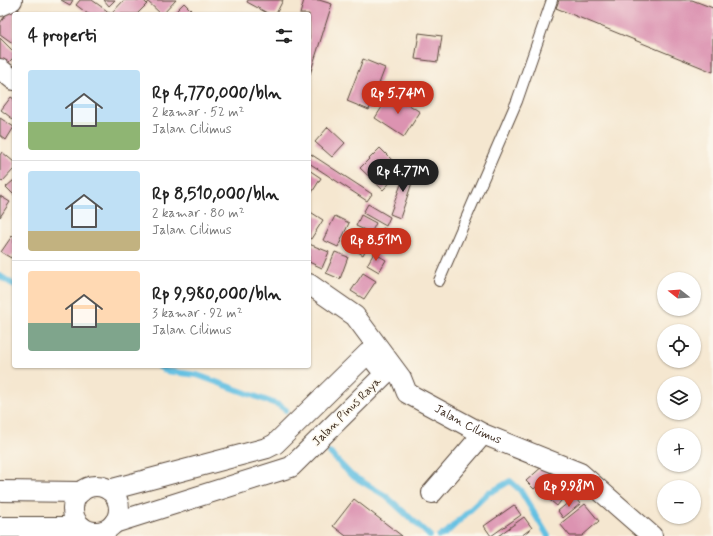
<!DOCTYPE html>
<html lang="id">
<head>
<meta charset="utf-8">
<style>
	body { margin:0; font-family:Mynerve,sans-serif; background:#f6f6f6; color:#222; height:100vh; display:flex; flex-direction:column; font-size:15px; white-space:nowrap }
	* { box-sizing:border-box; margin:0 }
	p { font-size:13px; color:#767676 }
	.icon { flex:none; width:22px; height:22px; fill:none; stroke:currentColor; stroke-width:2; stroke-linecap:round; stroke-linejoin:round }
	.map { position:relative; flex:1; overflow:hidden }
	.drawer { position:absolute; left:12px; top:12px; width:299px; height:356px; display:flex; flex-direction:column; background:#fff; border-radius:4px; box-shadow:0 1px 3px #0004 }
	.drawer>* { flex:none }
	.needle { width:26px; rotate:287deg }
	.fabs { position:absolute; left:657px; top:272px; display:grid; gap:8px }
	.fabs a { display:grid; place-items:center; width:44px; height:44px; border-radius:50%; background:#fff; box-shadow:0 1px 3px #0004; font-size:20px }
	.price { position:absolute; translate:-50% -34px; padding:0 9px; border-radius:14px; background:#c8321e; color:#fff; font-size:13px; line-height:26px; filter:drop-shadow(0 1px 2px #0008) }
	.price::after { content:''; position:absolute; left:50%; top:24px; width:12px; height:9px; margin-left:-6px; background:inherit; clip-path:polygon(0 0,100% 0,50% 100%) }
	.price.on { background:#222; color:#fff }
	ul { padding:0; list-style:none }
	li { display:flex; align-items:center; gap:12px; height:100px; padding:0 16px }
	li+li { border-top:1px solid #e0e0e0 }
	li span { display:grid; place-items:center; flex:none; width:112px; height:80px; border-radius:4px; color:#555 }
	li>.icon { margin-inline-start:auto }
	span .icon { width:48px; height:48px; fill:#fffc; stroke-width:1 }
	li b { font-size:17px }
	h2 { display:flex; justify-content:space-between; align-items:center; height:48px; padding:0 16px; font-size:17px }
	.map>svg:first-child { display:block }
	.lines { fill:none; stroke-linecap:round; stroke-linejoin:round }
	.stream { stroke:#64c0e2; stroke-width:6 }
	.building { fill:#dc93b1 }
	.lane-casing { stroke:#574639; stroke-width:12 }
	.street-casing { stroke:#574639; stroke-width:22 }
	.secondary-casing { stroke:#574639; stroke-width:24 }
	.lane { stroke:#fff; stroke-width:10 }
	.street { stroke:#fff; stroke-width:20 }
	.secondary { stroke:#fff; stroke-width:22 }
	.labels { text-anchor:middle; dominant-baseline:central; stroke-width:3; stroke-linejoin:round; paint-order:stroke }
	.street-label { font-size:12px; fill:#3b2a1e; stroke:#fbf7ec }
</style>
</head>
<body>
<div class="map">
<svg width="713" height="536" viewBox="0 0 713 536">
	<rect width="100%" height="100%" fill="#fbf7ec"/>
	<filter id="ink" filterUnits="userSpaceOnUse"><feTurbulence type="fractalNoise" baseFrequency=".025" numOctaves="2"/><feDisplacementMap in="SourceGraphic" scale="8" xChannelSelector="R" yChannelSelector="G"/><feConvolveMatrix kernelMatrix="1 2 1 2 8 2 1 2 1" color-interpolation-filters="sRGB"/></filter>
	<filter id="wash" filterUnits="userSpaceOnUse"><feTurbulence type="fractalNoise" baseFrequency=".012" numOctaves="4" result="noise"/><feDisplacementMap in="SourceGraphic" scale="16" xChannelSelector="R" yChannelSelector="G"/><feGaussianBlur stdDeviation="0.9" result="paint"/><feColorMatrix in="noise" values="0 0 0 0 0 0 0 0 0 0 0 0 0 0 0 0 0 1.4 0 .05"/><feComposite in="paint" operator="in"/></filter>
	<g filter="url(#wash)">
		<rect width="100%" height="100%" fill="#f5e7d0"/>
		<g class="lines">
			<path class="stream" d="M0 276 14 285
				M158 366 166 371 197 375 279 405 286 410
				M330 453 351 475 386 496 430 536
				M439 536 445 534 489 492 493 491 510 481 520 490 548 536"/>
		</g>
		<g id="blocks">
			<path class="building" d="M61 0H73L70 5Z
				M80 0H92L110 13 88 14 76 5Z
				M104 0H115L109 6Z
				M124 0H143L147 4 137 14H111Z
				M146 0H176L163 14H161Z
				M248 0H283L276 14H269L247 2Z
				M304 0H319L332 4 310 74 309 14H300Z
				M559 0H692L713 8V72L556 8Z
				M184 3 195 14H173Z
				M13 5 24 14H14V44L0 34V23Z
				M419 33 442 36 438 62 415 59Z
				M0 38 14 52V57L5 66 0 61Z
				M363 59 385 68 369 110 347 101Z
				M391 93 420 112 404 137 375 118Z
				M11 97 14 99V120L1 110Z
				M0 118 14 127 6 140 0 135Z
				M328 127 345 143 332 157 315 142Z
				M380 148 402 170 383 190 360 168Z
				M2 152 14 162V169L2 182 0 180V155Z
				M309 153 372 194 367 201 309 163Z
				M407 168 416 171 400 218 390 214Z
				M309 170 321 178 311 194 309 192Z
				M14 180V195L6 187Z
				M0 196 10 202 0 217Z
				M368 204 390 217 386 226 363 213Z
				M309 211 323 220 311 239 309 238Z
				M361 215 376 223 371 233 356 226Z
				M335 216 349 223 338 247 323 240Z
				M383 228 395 233 388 249 376 244Z
				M352 233 369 243 363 255 345 244Z
				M12 236 14 238V254L11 258 1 252Z
				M309 244 329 252 322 268 309 262Z
				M335 252 348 257 340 279 326 273Z
				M374 253 386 260 379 272 367 265Z
				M363 273 376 281 364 299 351 291Z
				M544 465 551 474 534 489 526 481Z
				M550 480 567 493 557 506 540 492Z
				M575 497 580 504 563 518 558 511Z
				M354 499 402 536H346L333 526Z
				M585 504 599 521 582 536H570L560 524Z
				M514 505 521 515 491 536 484 526Z
				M524 517 532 528 521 536H498Z"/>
		</g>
	</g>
	<g filter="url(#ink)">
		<use href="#blocks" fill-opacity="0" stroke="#574639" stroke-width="1"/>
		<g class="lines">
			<defs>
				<path id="lane" d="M439 281 517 101 552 0"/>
				<g id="street">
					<path d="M0 69 14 80"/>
					<path id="s1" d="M309 284 355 316 401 378 407 393 483 434 580 473 652 536"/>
					<circle cx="96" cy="509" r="23"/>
					<path d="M109 490 267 448 275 444 368 353 385 374 291 467 114 523"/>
					<path d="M0 491 81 492"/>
					<path d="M432 493 483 434"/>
					<path d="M0 527H82"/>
				</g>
				<path id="secondary" d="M0 5 11 0"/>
			</defs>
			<use href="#lane" class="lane-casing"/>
			<use href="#street" class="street-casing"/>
			<use href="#secondary" class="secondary-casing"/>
			<use href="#lane" class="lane"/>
			<use href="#street" class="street"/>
			<use href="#secondary" class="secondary"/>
		</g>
	</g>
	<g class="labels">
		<g class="street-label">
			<text transform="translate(347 412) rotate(-45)">Jalan Pinus Raya</text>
			<text stroke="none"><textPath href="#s1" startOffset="218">Jalan Cilimus</textPath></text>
		</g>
	</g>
</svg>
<div class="fabs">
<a><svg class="needle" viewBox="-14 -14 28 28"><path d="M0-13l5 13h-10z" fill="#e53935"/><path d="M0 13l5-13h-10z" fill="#767676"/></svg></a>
<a><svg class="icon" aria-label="locate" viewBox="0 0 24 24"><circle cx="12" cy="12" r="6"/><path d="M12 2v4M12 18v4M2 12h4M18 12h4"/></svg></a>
<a><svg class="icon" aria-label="layers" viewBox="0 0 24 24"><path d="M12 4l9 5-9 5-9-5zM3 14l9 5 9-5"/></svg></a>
<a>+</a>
<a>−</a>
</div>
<b class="price" style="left:398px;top:115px">Rp 5.74M</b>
<b class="price on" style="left:403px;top:193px">Rp 4.77M</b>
<b class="price" style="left:376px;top:262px">Rp 8.51M</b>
<b class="price" style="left:569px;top:508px">Rp 9.98M</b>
<section class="drawer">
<h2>4 properti<svg class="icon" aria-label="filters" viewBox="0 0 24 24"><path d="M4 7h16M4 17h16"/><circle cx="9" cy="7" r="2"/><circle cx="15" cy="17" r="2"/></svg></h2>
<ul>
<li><span style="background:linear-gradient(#bfe0f5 65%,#8fb573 0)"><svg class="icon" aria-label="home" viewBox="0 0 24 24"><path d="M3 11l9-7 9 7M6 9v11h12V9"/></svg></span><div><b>Rp 4,770,000/bln</b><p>2 kamar · 52 m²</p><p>Jalan Cilimus</p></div></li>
<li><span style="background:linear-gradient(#bfe0f5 75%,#c2b280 0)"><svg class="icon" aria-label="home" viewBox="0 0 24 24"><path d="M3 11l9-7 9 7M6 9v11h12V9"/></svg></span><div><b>Rp 8,510,000/bln</b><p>2 kamar · 80 m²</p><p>Jalan Cilimus</p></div></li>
<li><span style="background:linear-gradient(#ffd9b3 65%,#7fa58c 0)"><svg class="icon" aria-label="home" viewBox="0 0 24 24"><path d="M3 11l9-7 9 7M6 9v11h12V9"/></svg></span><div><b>Rp 9,980,000/bln</b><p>3 kamar · 92 m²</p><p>Jalan Cilimus</p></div></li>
</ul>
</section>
</div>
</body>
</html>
